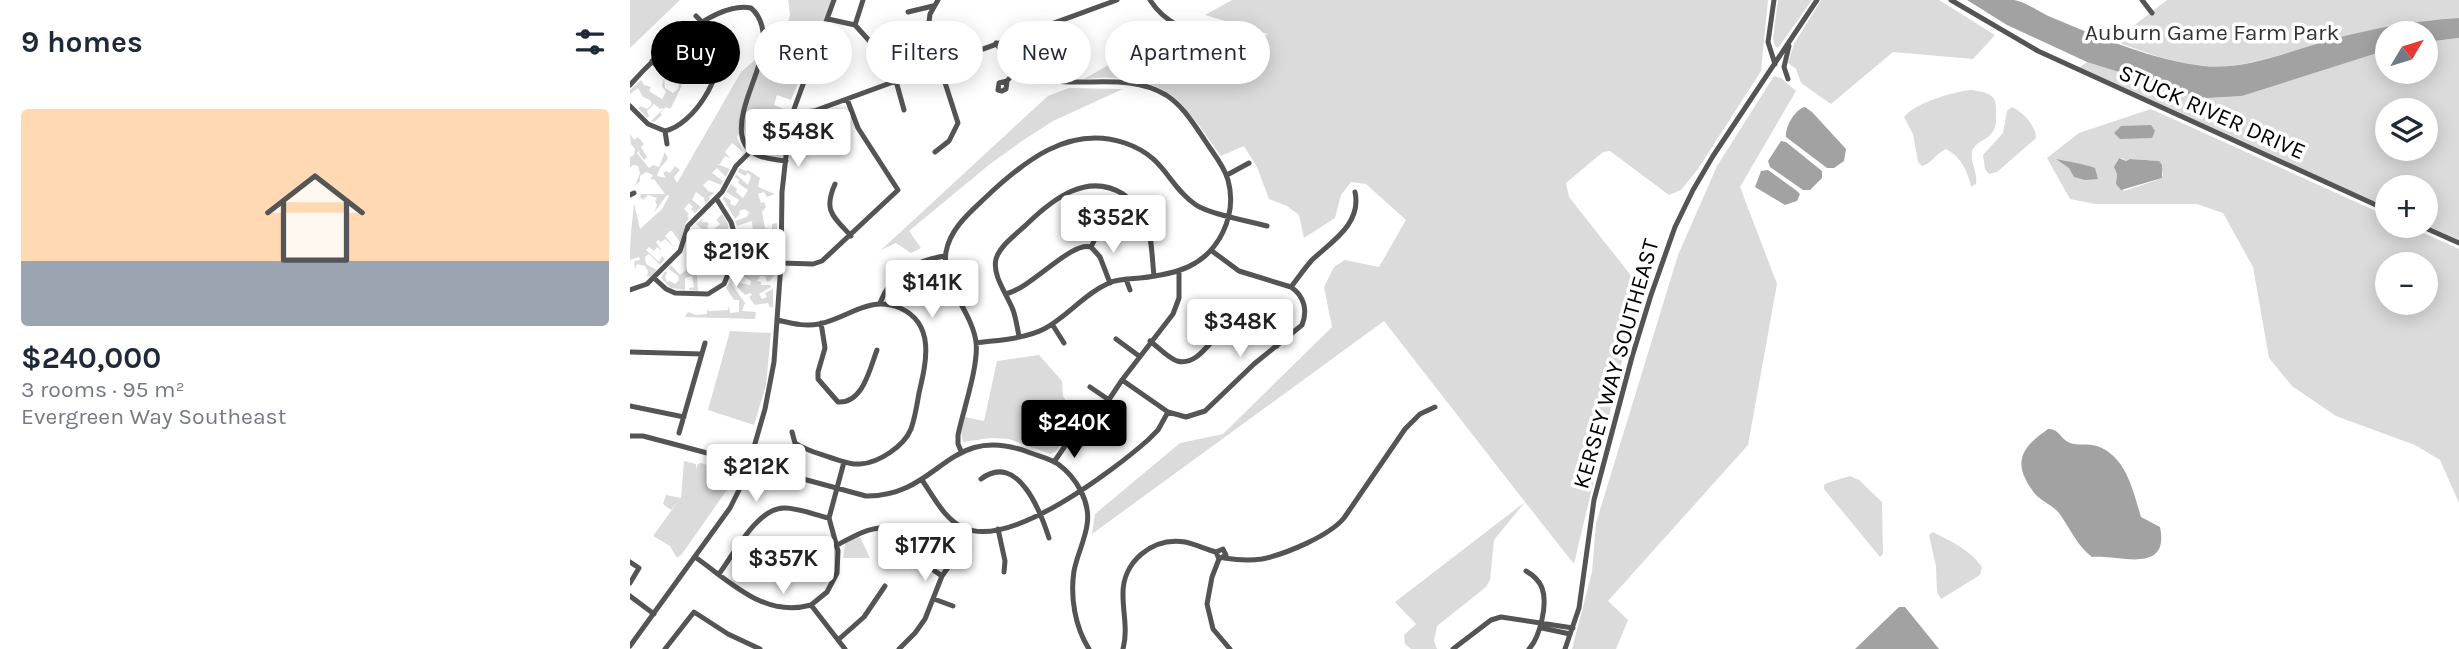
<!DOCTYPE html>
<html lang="en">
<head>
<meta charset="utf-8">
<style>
	body { margin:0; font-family:Karla,sans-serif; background:#f6f6f7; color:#1f2937; height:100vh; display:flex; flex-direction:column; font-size:26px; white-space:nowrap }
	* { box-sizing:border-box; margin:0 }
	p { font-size:23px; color:#747a83 }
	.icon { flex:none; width:38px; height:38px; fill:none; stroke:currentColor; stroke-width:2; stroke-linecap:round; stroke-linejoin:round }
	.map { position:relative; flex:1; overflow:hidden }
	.sheet { display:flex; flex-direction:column; background:#fff; width:630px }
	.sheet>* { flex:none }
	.hud { position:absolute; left:21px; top:21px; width:665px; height:63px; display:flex; gap:14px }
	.needle { width:46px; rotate:52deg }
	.buttons { position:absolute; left:1745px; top:21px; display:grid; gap:14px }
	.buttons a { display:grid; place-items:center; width:63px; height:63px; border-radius:50%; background:#fff; box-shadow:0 4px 18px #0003; font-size:35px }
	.price { position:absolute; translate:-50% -60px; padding:0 16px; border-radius:7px; background:#fff; color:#222; font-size:23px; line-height:46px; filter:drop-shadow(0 2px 4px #0008) }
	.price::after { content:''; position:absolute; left:50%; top:42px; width:21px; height:16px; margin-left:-10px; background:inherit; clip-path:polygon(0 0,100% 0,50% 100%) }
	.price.selected { background:#000; color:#fff }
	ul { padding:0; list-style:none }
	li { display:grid; align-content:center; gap:14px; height:371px; padding:0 21px }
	li span { display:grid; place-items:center; height:217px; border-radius:7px; color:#555 }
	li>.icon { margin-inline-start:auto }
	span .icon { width:126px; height:126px; fill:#fffc; stroke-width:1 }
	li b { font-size:30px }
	h2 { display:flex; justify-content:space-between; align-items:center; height:84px; padding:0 21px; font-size:30px }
	.pill { padding:0 24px; border-radius:32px; background:#fff; box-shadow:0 4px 18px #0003; font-size:24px; line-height:63px }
	.pill.selected { background:#000; color:#fff }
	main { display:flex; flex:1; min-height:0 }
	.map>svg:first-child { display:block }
	.green { fill:#dbdbdb; fill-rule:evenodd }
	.water { fill:#a2a2a2 }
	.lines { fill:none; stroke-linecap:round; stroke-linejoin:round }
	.minor { stroke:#545454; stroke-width:5 }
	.labels { text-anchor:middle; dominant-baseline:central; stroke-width:7; stroke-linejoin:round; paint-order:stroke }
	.park-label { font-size:23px; fill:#323232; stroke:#fff }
	.street-label { font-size:23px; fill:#000; stroke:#fff }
</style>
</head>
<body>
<main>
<section class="sheet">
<h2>9 homes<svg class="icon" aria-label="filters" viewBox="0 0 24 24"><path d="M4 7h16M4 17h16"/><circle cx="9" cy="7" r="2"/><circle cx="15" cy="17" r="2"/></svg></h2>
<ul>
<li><span style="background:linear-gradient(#ffd9b3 70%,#9aa5b1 0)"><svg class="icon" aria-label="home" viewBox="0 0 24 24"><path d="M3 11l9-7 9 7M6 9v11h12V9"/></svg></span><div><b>$240,000</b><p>3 rooms · 95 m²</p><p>Evergreen Way Southeast</p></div></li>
</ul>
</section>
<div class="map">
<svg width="1829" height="649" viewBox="0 0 1829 649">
	<rect width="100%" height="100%" fill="#fff"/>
	<path class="green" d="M0 0H50L0 48Z
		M158 0H204L180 69 172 73 161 100 147 95 144 105 154 109 152 115 141 113 139 119 152 121 154 127 146 128 144 125 137 127V130L133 132 134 138H138L137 149 147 152 146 146H152L151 153 147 155 130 150 132 143 130 140 132 137 127 128 120 133 122 142 120 143 113 127 107 137 113 152 102 143 95 152 100 158 95 156 90 164H87L100 169 96 177 87 168 82 173 93 181 91 185 79 180 73 185 78 191 85 193 79 197 80 199 75 204 74 198 66 192 62 200 71 207 65 213 61 209 63 207 59 203 54 209 59 214 57 216 59 219 56 222 50 242 42 231H40L35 236 45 248 35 239 31 242 28 240 26 242 32 251 27 247 24 251 19 247 16 250 29 262 32 256 35 259 30 265 19 254 15 257 16 264 27 270 20 277 19 276 17 277 18 271 15 266 7 264 5 269 4 261 10 260 9 257 0 260C0 239 2 223 4 203L10 229 32 209 39 196 37 195 24 213 27 205 25 201 27 198 18 195 13 200 10 197 11 194H35L24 179 20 180 23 175 16 172 10 176V181L5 186 10 173 8 166 3 165 0 168V157L4 155 5 149 1 144 0 134 4 140 8 137 14 144 11 147 17 157 14 160 9 153 10 150 7 153 19 168 23 165 29 167 35 152 38 159 30 168 27 176 36 178 33 173 36 171 40 173 45 166 50 170 44 177 47 183 111 72 155 34 160 15Z
		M602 0H1138L1131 71 1068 169 1051 190 1039 195 980 151 973 152 936 183 939 197 1003 278 1008 294 944 564 895 502 864 540 860 580 856 587 807 626 804 641 807 649H781L775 644 774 635 786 624 765 602 895 502 754 321 462 534 465 514 550 443 593 434 702 327 694 287 704 267 715 260 749 267 776 220 736 184 721 182 711 195 705 218 674 238 669 215 657 206 639 199 627 167 614 146 591 156C549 96 534 72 454 79L539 30 597 53 638 34 575 15Z
		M1148 0H1182L1148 48 1145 46 1143 38Z
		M1191 0H1309L1365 35 1343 59 1263 52 1201 104 1171 83 1166 69 1158 63 1164 44Z
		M1537 0H1829V18C1785 21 1740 30 1697 41 1657 51 1619 69 1577 66 1545 64 1514 52 1484 41Z
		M66 23 55 34 61 41 73 30 80 39 76 41 74 38 69 37 65 40 66 46H71L72 48 82 45 84 56H82L79 50H72L66 54V59L84 61 82 71 76 69 77 66 70 62 65 70 72 75 62 70 54 84 50 83 52 85 42 106 40 109 36 107 30 113 32 115 24 122 21 121 34 108 30 109 24 104 17 111 19 116 17 118 8 108 11 106 17 109 22 104 20 100 13 97 8 88 0 94V90L11 80 14 85 21 87 19 91 32 99 36 92 32 86 34 78 35 88 43 93 48 89 49 83 37 77 50 81 56 75 54 71 48 69 44 75 39 73 40 70C46 68 56 69 60 63L54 56 47 59V64L39 67 38 65 48 57 43 47 34 56 36 58 32 63 30 58 43 41 52 54 61 48 54 39 49 42 46 38Z
		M1829 38V240L1796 225V187H1757V208L1447 69 1457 62 1558 94 1577 98 1612 96 1757 50V72H1796V42ZM1757 110H1796V149H1757Z
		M1144 76 1151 78 1166 91 1110 187 1147 284 1118 445 978 601 998 620 986 649H942L962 572 966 523 1048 255 1087 166Z
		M439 88 493 89 423 121 392 141 360 164 279 231 291 248 281 253 266 243 251 250 408 105 418 96Z
		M1342 90C1359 93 1367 94 1366 112 1366 121 1367 126 1362 133 1357 140 1344 142 1342 152 1340 162 1348 173 1346 184L1341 187C1338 171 1331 157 1316 149 1306 153 1302 164 1292 166L1288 162 1283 134 1274 117C1285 103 1324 91 1342 90Z
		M1382 107C1393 112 1406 126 1406 138L1367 172 1359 174 1355 169 1353 155 1373 133 1377 111Z
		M1521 109 1757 216V226H1778L1829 249V503L1810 460 1785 445 1706 416 1662 386 1639 358 1623 267 1593 213 1567 204H1465L1440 199 1417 158 1449 133ZM1492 158 1496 161 1500 159 1529 161 1533 175 1530 179 1494 191 1486 179 1488 174 1485 169 1487 160ZM1757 264H1796V303H1757Z
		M109 168 116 171 118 170 130 178 128 187 145 194 137 197 134 192 128 194 131 203 134 202 136 207 132 212 135 228 142 229V224L147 223V229L142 236 131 233 130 241 135 242 138 237 142 238 146 246V255L140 254V250L134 249 131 257 137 258V261L130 263 132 271H137L138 268 145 267V274L140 281 137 282 135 276H130L127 281 131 282V285H140L141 287 129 294 132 299 137 297 135 293 143 289V307H140L138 303 125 305 119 297 122 295 120 293 115 295 101 280 102 275 110 283 120 285 121 281 113 276 110 279 104 273 105 272 113 275 114 271H119L120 269 117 267V263L111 262V268L105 266 106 259 118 260 119 255H122L121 261H125V248L114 247 119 246V239L107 242V229H114L116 234 123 232 122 221 107 226 105 221 117 217 119 212 114 209 109 211 110 214 105 219 93 199 94 196 101 201 100 204 105 206 109 200 96 192 101 184 107 189 106 192 113 198 118 190 108 183 109 180 105 177 106 174 118 185 121 176 118 173 115 176 108 172Z
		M92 214 98 224 99 236H93V232H88V240L99 239V245H87L86 251 94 253 95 249H98L94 274 89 269 93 265 85 254 79 262 82 266 76 271 74 275H67L68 291 59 290V288L64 287 62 276 55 278V290L41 288 31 278 35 271 37 273 35 277 37 282 40 281 45 284 49 280 48 276 38 268 41 265 50 275 58 268 61 271 65 264 68 265 63 258 71 252 77 255 81 248 70 233 73 230 66 224 73 218 72 222H77L79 224 77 227 81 232 90 224 86 220Z
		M100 282 115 303 112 311 126 312 125 319 55 317 58 312 66 315 77 314V309L79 311 98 310 99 306 100 313 109 312V300H104L96 288Z
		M100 331 141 333 136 385 124 425 78 410Z
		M409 355 432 381 433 396 452 425 435 437 426 451 421 454 379 439 360 438 333 442 331 433 335 417 354 421 367 361Z
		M54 461 66 464V469L68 464 71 463 91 470 99 487 52 554 47 558 40 546 23 536 49 500 41 510 33 504 36 495 51 498Z
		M1220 476 1229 480 1252 502 1253 554 1250 557 1194 489V485L1197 483Z
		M1303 532C1322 542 1339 549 1352 567L1350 575 1311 599 1307 592 1306 566 1299 535Z
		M229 535 240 558H213L215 544Z"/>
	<path class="water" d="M1337 0C1352 0 1369 0 1384 0 1397 2 1410 13 1423 18 1468 37 1526 61 1574 66 1615 70 1654 53 1693 42 1737 29 1783 21 1829 18V38L1796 42V33H1757V50L1612 96 1577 98 1558 94 1457 62 1377 25Z
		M1175 107 1182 112 1216 149 1214 161 1204 168H1197L1156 137C1155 127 1165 109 1175 107Z
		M1521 125 1525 131 1522 138 1490 139 1484 133 1491 126Z
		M1151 141 1156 142 1192 171V178L1180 190H1173L1140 167 1138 161Z
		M1489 158 1496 161 1500 159 1529 161 1532 165V178L1491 190 1486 184 1487 174 1484 167Z
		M1426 159C1439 162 1451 163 1465 168L1468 179 1455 180 1444 177 1439 168Z
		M1138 170 1167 191 1170 194 1167 201 1155 205 1125 187 1131 171Z
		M1418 429C1429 428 1430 439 1440 443 1448 446 1458 443 1467 446 1497 457 1503 491 1511 517L1530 527C1540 576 1488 554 1462 557 1447 546 1440 528 1429 513 1422 505 1415 503 1407 496 1402 491 1398 484 1395 478 1384 455 1400 442 1418 429Z
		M1269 607H1275L1309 649H1225Z"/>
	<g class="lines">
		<path class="minor" d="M520 0C537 27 565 33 594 43
			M1144 0 1138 42 1145 64
			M1321 0 1408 51 1757 210
			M1512 0 1522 13
			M278 12 303 6
			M198 19 225 25 254 57 266 81 274 110
			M225 25 233 0
			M22 61 32 71
			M1158 79 1154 67 1159 46
			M377 81 376 89 372 91 368 90 369 83 377 81 388 68
			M0 85C22 60 83 0 121 8 132 17 135 34 133 47 130 74 107 110 112 136 116 157 138 159 156 161
			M0 106 18 124 35 131C63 125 94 76 88 48 85 35 75 25 66 16
			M162 113 184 111 487 0
			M35 131 37 144
			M305 152 319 141 328 123 298 30 300 14 308 0
			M597 175 619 163
			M205 184C193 211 203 216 221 236
			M0 195 4 193
			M1791 226 1829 243
			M461 247 470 257 480 283
			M461 247 467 235
			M582 251 609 271 661 287
			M151 263 183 264 192 261 268 190 228 128 217 99
			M24 278 36 289 45 293 78 294 94 284 99 272 104 232 101 222 86 198
			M496 279 500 290
			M0 290 17 284 50 251 58 226 92 192 106 166 121 151
			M376 294C403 287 441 241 461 247
			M250 303C261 274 286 260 315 256
			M147 320C161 323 174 327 189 324 218 318 239 295 270 308 306 324 296 363 289 393 287 405 285 418 281 429 274 446 249 463 230 464 220 465 209 460 199 457 187 453 175 450 165 443L162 432
			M191 323 195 348 188 372V379L208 402C233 404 240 368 247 350
			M422 324 434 343
			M389 336C387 327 386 318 383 310 377 294 362 276 366 259 370 245 388 233 398 223 423 199 457 172 493 194 502 200 510 208 515 218 522 235 522 258 524 276
			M486 339 509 356
			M520 341C528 347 538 358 547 361 584 371 592 280 647 346
			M346 343C368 340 394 339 414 329 437 317 454 294 479 283 488 279 500 279 510 278 546 274 576 267 593 232 601 215 603 198 598 180 594 165 582 152 574 139 563 123 553 106 536 95 480 61 407 112 366 43
			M0 352 72 354
			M492 380 538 412
			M460 387 479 400
			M0 406 54 417
			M49 433 75 343
			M0 436H13L51 446 236 496C310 497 317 422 398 452 408 456 419 458 428 464 446 477 461 502 457 525 455 540 447 555 444 571 440 597 445 627 459 649
			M331 451 328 444V435C333 411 349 365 346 342 342 311 311 285 316 252 320 229 339 213 355 198 393 162 439 124 495 143 536 157 537 185 566 205 579 214 619 221 637 226
			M424 462 435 446 468 416 492 380 543 314 549 298V272
			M351 479C388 451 411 513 419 538
			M292 480C303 496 315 520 334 528 381 549 484 470 518 440L528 430 538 412 556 417 575 411 624 364 672 325C678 310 674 296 661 287 668 278 674 269 682 260 701 242 732 224 725 192
			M368 529 375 561 374 572
			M114 539 145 557 158 560
			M207 545C238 529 259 515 285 548 293 559 300 569 312 576
			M65 557C101 582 134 618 181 605L215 649
			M594 558C607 560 619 561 632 559 656 554 699 536 714 518L775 429 790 414 805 407
			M589 559 586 552 593 549 596 555 589 559 582 577 577 604 583 629 600 649
			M0 562 9 568 0 583
			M896 571C903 575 909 580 912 588 918 604 910 637 899 649
			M89 574C104 554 127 508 154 508 169 508 185 515 199 518
			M0 596 24 614
			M304 599 323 606
			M181 605 197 592 207 573 208 551 199 518 214 462
			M910 624 912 628 940 634
			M208 640 234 617 255 586
			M0 646 100 508 115 478 135 409 144 362 151 263 152 192 160 120 204 0
			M35 649 64 612 98 634 130 649
			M269 649 285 633 295 619 312 576 328 553 339 530
			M493 649C498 630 493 614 493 595 492 562 522 537 555 542 565 544 575 549 586 552
			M823 649 861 620 871 617 943 628
			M935 649 949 608 964 500 1002 357 1021 295 1045 227 1063 190 1083 156 1187 0"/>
	</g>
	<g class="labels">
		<g class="park-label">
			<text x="1582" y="32">Auburn Game Farm Park</text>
		</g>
		<g class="street-label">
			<text transform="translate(1582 112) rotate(24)">STUCK RIVER DRIVE</text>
			<text transform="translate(986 364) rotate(-74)">KERSEY WAY SOUTHEAST</text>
		</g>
	</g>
</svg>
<div class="buttons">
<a><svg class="needle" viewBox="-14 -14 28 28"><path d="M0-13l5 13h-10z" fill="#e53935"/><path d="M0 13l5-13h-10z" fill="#747a83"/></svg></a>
<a><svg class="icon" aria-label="layers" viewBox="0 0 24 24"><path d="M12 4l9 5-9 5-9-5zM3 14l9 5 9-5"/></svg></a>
<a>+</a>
<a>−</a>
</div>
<b class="price" style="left:168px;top:169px">$548K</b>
<b class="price" style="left:483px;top:255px">$352K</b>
<b class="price" style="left:106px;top:289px">$219K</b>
<b class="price" style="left:302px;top:320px">$141K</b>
<b class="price" style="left:610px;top:359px">$348K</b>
<b class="price selected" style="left:444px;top:460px">$240K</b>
<b class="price" style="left:126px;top:504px">$212K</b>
<b class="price" style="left:295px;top:583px">$177K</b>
<b class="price" style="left:153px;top:596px">$357K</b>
<div class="hud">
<a class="pill selected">Buy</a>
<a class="pill">Rent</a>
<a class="pill">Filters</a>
<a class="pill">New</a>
<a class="pill">Apartment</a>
</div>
</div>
</main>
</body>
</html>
